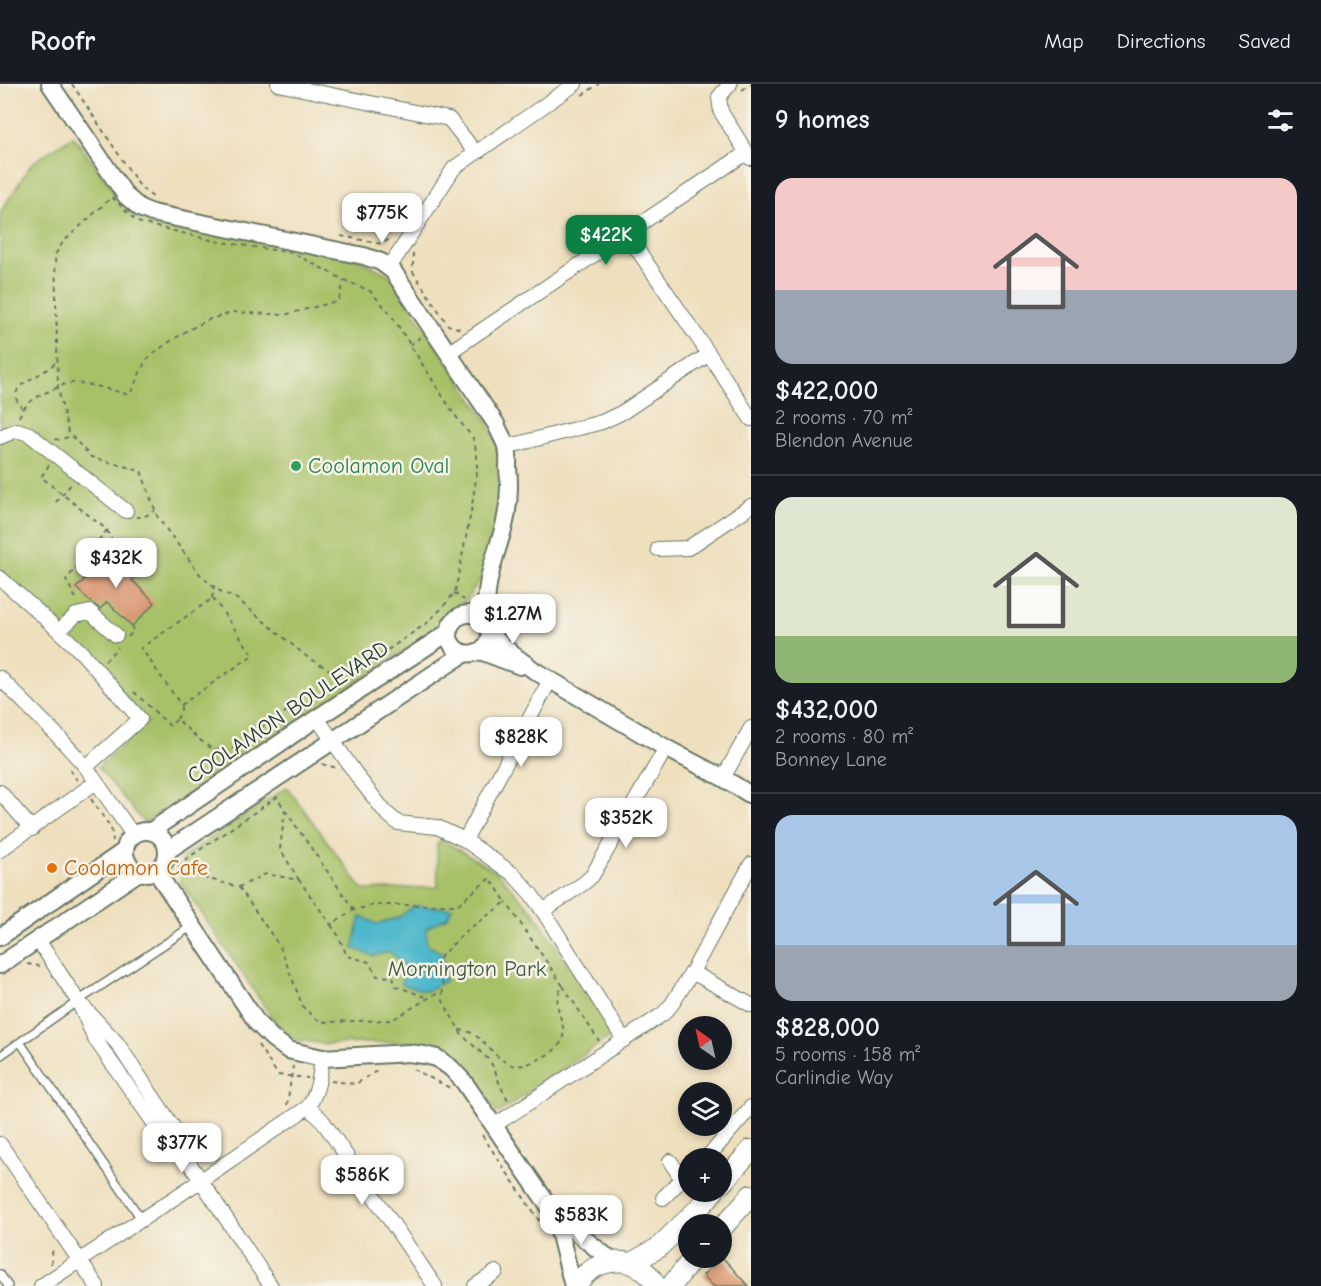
<!DOCTYPE html>
<html lang="en">
<head>
<meta charset="utf-8">
<style>
	body { margin:0; font-family:"Comic Neue",sans-serif; background:#20242c; color:#f1f3f6; height:100vh; display:flex; flex-direction:column; font-size:22px; white-space:nowrap }
	* { box-sizing:border-box; margin:0 }
	p { font-size:20px; color:#9ea1a6 }
	.icon { flex:none; width:33px; height:33px; fill:none; stroke:currentColor; stroke-width:2; stroke-linecap:round; stroke-linejoin:round }
	.map { position:relative; flex:1; overflow:hidden }
	.drawer { display:flex; flex-direction:column; background:#171b24; width:570px }
	.drawer>* { flex:none }
	.needle { width:39px; rotate:326deg }
	.fabs { position:absolute; left:678px; top:932px; display:grid; gap:12px }
	.fabs a { display:grid; place-items:center; width:54px; height:54px; border-radius:50%; background:#171b24; box-shadow:0 3px 9px #0003; font-size:30px }
	.price { position:absolute; translate:-50% -51px; padding:0 14px; border-radius:12px; background:#fff; color:#222; font-size:20px; line-height:39px; filter:drop-shadow(0 2px 3px #0008) }
	.price::after { content:''; position:absolute; left:50%; top:36px; width:18px; height:14px; margin-left:-9px; background:inherit; clip-path:polygon(0 0,100% 0,50% 100%) }
	.price.selected { background:#0b8043; color:#fff }
	ul { padding:0; list-style:none }
	li { display:grid; align-content:center; gap:12px; height:318px; padding:0 24px }
	li+li { border-top:2px solid #363941 }
	li span { display:grid; place-items:center; height:186px; border-radius:18px; color:#555 }
	li>.icon { margin-inline-start:auto }
	span .icon { width:108px; height:108px; fill:#fffc; stroke-width:1 }
	li b { font-size:26px }
	h2 { display:flex; justify-content:space-between; align-items:center; height:72px; padding:0 24px; font-size:26px }
	header { display:flex; align-items:center; gap:36px; box-sizing:border-box; height:84px; padding:0 30px; background:#171b24; border-bottom:2px solid #363941 }
	header strong { font-size:28px }
	nav { display:flex; gap:33px; margin-inline-start:auto; font-size:21px }
	main { display:flex; flex:1; min-height:0 }
	.map>svg:first-child { display:block }
	.green { fill:#a7c167; stroke:#637f4e; stroke-width:1.5 }
	.water { fill:#4eb8cb; stroke:#367a80; stroke-width:1.5 }
	.building { fill:#d99570 }
	.lines { fill:none; stroke-linecap:round; stroke-linejoin:round }
	.service-casing { stroke:#677664; stroke-width:10 }
	.minor-casing { stroke:#677664; stroke-width:16 }
	.tertiary-casing { stroke:#677664; stroke-width:20 }
	.secondary-casing { stroke:#677664; stroke-width:22 }
	.path { stroke:#677664; stroke-width:2; stroke-dasharray:4.5 4.5; stroke-linecap:butt }
	.service { stroke:#fff; stroke-width:7 }
	.minor { stroke:#fff; stroke-width:14 }
	.tertiary { stroke:#fff; stroke-width:16 }
	.secondary { stroke:#fff; stroke-width:20 }
	.leisure-dot { fill:#2e9e5b; stroke:#f7f3e8; stroke-width:2 }
	.food-dot { fill:#e8710a; stroke:#f7f3e8; stroke-width:2 }
	.labels { text-anchor:middle; dominant-baseline:central; stroke-width:5; stroke-linejoin:round; paint-order:stroke }
	.leisure-label { font-size:22px; fill:#27864d; stroke:#f7f3e8; text-anchor:start }
	.street-label { font-size:22px; fill:#1f3d34; stroke:#f7f3e8 }
	.food-label { font-size:22px; fill:#c56008; stroke:#f7f3e8; text-anchor:start }
	.park-label { font-size:22px; fill:#415e41; stroke:#f7f3e8 }
</style>
</head>
<body>
<header>
<strong>Roofr</strong>
<nav><a>Map</a><a>Directions</a><a>Saved</a></nav>
</header>
<main>
<div class="map">
<svg width="751" height="1202" viewBox="0 0 751 1202">
	<rect width="100%" height="100%" fill="#f7f3e8"/>
	<filter id="ink" filterUnits="userSpaceOnUse"><feTurbulence type="fractalNoise" baseFrequency=".0167" numOctaves="2"/><feDisplacementMap in="SourceGraphic" scale="12" xChannelSelector="R" yChannelSelector="G"/><feConvolveMatrix kernelMatrix="1 2 1 2 8 2 1 2 1" color-interpolation-filters="sRGB"/></filter>
	<filter id="wash" filterUnits="userSpaceOnUse"><feTurbulence type="fractalNoise" baseFrequency=".008" numOctaves="4" result="noise"/><feDisplacementMap in="SourceGraphic" scale="24" xChannelSelector="R" yChannelSelector="G"/><feGaussianBlur stdDeviation="1.35" result="paint"/><feColorMatrix in="noise" values="0 0 0 0 0 0 0 0 0 0 0 0 0 0 0 0 0 1.4 0 .05"/><feComposite in="paint" operator="in"/></filter>
	<g filter="url(#wash)">
		<rect width="100%" height="100%" fill="#eedfbd"/>
		<path class="green" d="M73 52 120 115 358 175 390 191 488 338 500 365 502 413 483 491 468 513 436 546 144 739 98 683 148 638 86 568 0 487V129L32 79Z
			M287 703 363 806 438 803 437 760 442 756 497 788 535 830 614 950 498 1029 467 988 440 967 411 958 325 960 291 955 275 938 180 797 183 773Z"/>
		<path class="water" d="M414 822 452 824 447 833 426 844 427 861 442 869 445 897 427 907 402 901 403 880 390 868 373 872 353 864 361 832 377 840 398 834Z"/>
		<g id="blocks">
			<path class="building" d="M113 467 137 491 132 496 155 519 132 542 107 518 100 525 92 519 76 504Z
				M722 1173 733 1185 748 1202H713L703 1191Z"/>
		</g>
	</g>
	<g filter="url(#ink)">
		<use href="#blocks" fill-opacity="0" stroke="#677664" stroke-width="1.5"/>
		<g class="lines">
			<defs>
				<path id="service" d="M20 958 142 1136
					M0 972 78 917 192 842
					M0 1190 8 1202"/>
				<path id="minor" d="M278 0 449 35 476 69
					M730 0 719 13 721 28 750 74
					M626 149 709 270 751 335
					M389 184 454 84 575 0
					M448 269 746 69
					M0 353 17 346 29 350 126 427
					M506 363 602 338 623 328 709 270
					M658 465 688 464 751 422
					M0 494 46 535 82 569 140 635 86 683
					M59 547 76 531 90 528 116 551
					M0 594 55 649 86 683 133 751
					M317 634 360 696 386 729 398 739 437 743 465 756 513 790 531 810 543 827 624 956
					M723 694 751 644
					M0 708 32 745
					M465 756 550 596
					M0 766 96 698
					M543 827 584 799 592 792 666 664
					M38 856 78 917 95 955 163 1052 182 1070
					M692 888 751 921
					M78 917 117 959 175 1046 184 1071 271 1202
					M308 1023 322 1036 435 1202
					M495 1041 663 930 672 920 692 888 751 780
					M0 1060 97 1202
					M705 1074 713 1067 751 1023
					M670 1077 682 1095
					M663 1114 688 1089
					M41 1202 200 1097 308 1023C318 1008 320 992 322 974
					M475 1202 496 1188"/>
				<path id="tertiary" d="M50 0 126 112 140 124 152 129 364 172 381 178 393 187 496 340C499 348 505 357 507 365 509 371 508 378 508 384 510 402 509 420 505 438 499 463 489 484 487 509 486 518 485 528 486 537 488 545 492 550 488 558 481 572 462 573 453 562 438 542 465 517 486 538
					M490 550 512 570 535 587 666 664 723 694 751 711
					M480 567 520 582
					M125 768a21 21 0 1 1 42 0a21 21 0 1 1-42 0Z
					M151 747 317 634 449 548
					M167 767 465 569
					M156 787 258 940 272 954 288 966 322 974 409 969 424 971 437 974 451 984 464 998 555 1131 612 1177
					M0 853 124 767
					M0 881 139 788
					M555 1131 573 1202"/>
				<path id="secondary" d="M722 1099 751 1066
					M722 1144 751 1111
					M631 1179 658 1164 701 1122 714 1107
					M576 1202C594 1171 640 1168 656 1202
					M671 1202 694 1173"/>
			</defs>
			<use href="#service" class="service-casing"/>
			<use href="#minor" class="minor-casing"/>
			<use href="#tertiary" class="tertiary-casing"/>
			<use href="#secondary" class="secondary-casing"/>
			<path class="path" d="M72 0 141 104 154 114
				M742 6 751 0
				M582 11 599 0
				M112 113 137 138 215 157 293 169 344 196 370 207 390 229 454 330 473 354 477 371V388L471 428 455 508 443 523 427 539 345 595 306 572 237 515 220 507 202 493 158 434 141 387 91 373 68 348 58 304 55 171 63 158Z
				M341 152 382 160 388 156 390 157
				M413 169V188L448 241 461 245
				M410 261 422 252
				M23 325C20 321 16 317 16 312 16 300 33 295 41 289 47 286 52 281 58 277
				M19 333C25 320 34 314 47 308 53 306 59 302 65 300 78 296 112 306 126 310L131 308 146 276 166 260 188 246 210 235 235 228 284 231 334 218 339 215 344 196
				M55 355 60 356 70 352
				M49 381 41 393 107 446 66 496 78 518
				M56 418 72 399
				M136 433H143L155 427
				M107 446 121 475
				M454 509 464 516
				M212 514 214 503
				M213 514 253 571 181 621 141 564Z
				M128 553 133 548 132 542
				M105 577 118 563
				M338 604 341 598 345 595
				M134 608 170 642 177 635 195 652 209 663 216 666 226 667 232 665 263 642 305 616 310 624
				M177 635 181 627V621
				M322 680 337 684
				M70 686 77 696
				M91 715 111 744 113 757
				M285 726 354 826
				M299 796 280 765 285 726 277 713 179 780 178 787 239 803 266 790 299 796 331 841 354 826 374 821H457L490 794 506 818 465 848 441 872 443 917 462 951 488 975 494 984 500 1001 509 1018
				M239 803 280 863 303 923 316 935 325 938 392 936 435 910H442
				M331 841 338 851 347 872 369 878 377 892 393 893 396 902 428 914
				M27 880 40 882
				M563 902 599 957
				M459 946C482 946 492 975 512 981 522 983 531 979 539 975 590 952 542 929 563 902L506 818
				M258 961 278 991 308 994
				M413 985 450 1004
				M331 997 356 1000 378 986
				M287 1021 293 982
				M482 1051 542 1141
				M51 1180 53 1162"/>
			<use href="#service" class="service"/>
			<use href="#minor" class="minor"/>
			<use href="#tertiary" class="tertiary"/>
			<use href="#secondary" class="secondary"/>
		</g>
	</g>
	<circle class="leisure-dot" cx="296" cy="382" r="6"/>
	<circle class="food-dot" cx="52" cy="784" r="6"/>
	<g class="labels">
		<g class="leisure-label">
			<text x="308" y="382">Coolamon Oval</text>
		</g>
		<g class="street-label">
			<text transform="translate(288 628) rotate(-34)">COOLAMON BOULEVARD</text>
		</g>
		<g class="food-label">
			<text x="64" y="784">Coolamon Cafe</text>
		</g>
		<g class="park-label">
			<text x="467" y="885">Mornington Park</text>
		</g>
	</g>
</svg>
<div class="fabs">
<a><svg class="needle" viewBox="-14 -14 28 28"><path d="M0-13l5 13h-10z" fill="#e53935"/><path d="M0 13l5-13h-10z" fill="#9ea1a6"/></svg></a>
<a><svg class="icon" aria-label="layers" viewBox="0 0 24 24"><path d="M12 4l9 5-9 5-9-5zM3 14l9 5 9-5"/></svg></a>
<a>+</a>
<a>−</a>
</div>
<b class="price" style="left:382px;top:160px">$775K</b>
<b class="price selected" style="left:606px;top:182px">$422K</b>
<b class="price" style="left:116px;top:505px">$432K</b>
<b class="price" style="left:513px;top:561px">$1.27M</b>
<b class="price" style="left:521px;top:684px">$828K</b>
<b class="price" style="left:626px;top:765px">$352K</b>
<b class="price" style="left:182px;top:1090px">$377K</b>
<b class="price" style="left:362px;top:1122px">$586K</b>
<b class="price" style="left:581px;top:1162px">$583K</b>
</div>
<section class="drawer">
<h2>9 homes<svg class="icon" aria-label="filters" viewBox="0 0 24 24"><path d="M4 7h16M4 17h16"/><circle cx="9" cy="7" r="2"/><circle cx="15" cy="17" r="2"/></svg></h2>
<ul>
<li><span style="background:linear-gradient(#f6c9c9 60%,#9aa5b1 0)"><svg class="icon" aria-label="home" viewBox="0 0 24 24"><path d="M3 11l9-7 9 7M6 9v11h12V9"/></svg></span><div><b>$422,000</b><p>2 rooms · 70 m²</p><p>Blendon Avenue</p></div></li>
<li><span style="background:linear-gradient(#dfe7d0 75%,#8fb573 0)"><svg class="icon" aria-label="home" viewBox="0 0 24 24"><path d="M3 11l9-7 9 7M6 9v11h12V9"/></svg></span><div><b>$432,000</b><p>2 rooms · 80 m²</p><p>Bonney Lane</p></div></li>
<li><span style="background:linear-gradient(#a9c7e8 70%,#9aa5b1 0)"><svg class="icon" aria-label="home" viewBox="0 0 24 24"><path d="M3 11l9-7 9 7M6 9v11h12V9"/></svg></span><div><b>$828,000</b><p>5 rooms · 158 m²</p><p>Carlindie Way</p></div></li>
</ul>
</section>
</main>
</body>
</html>
